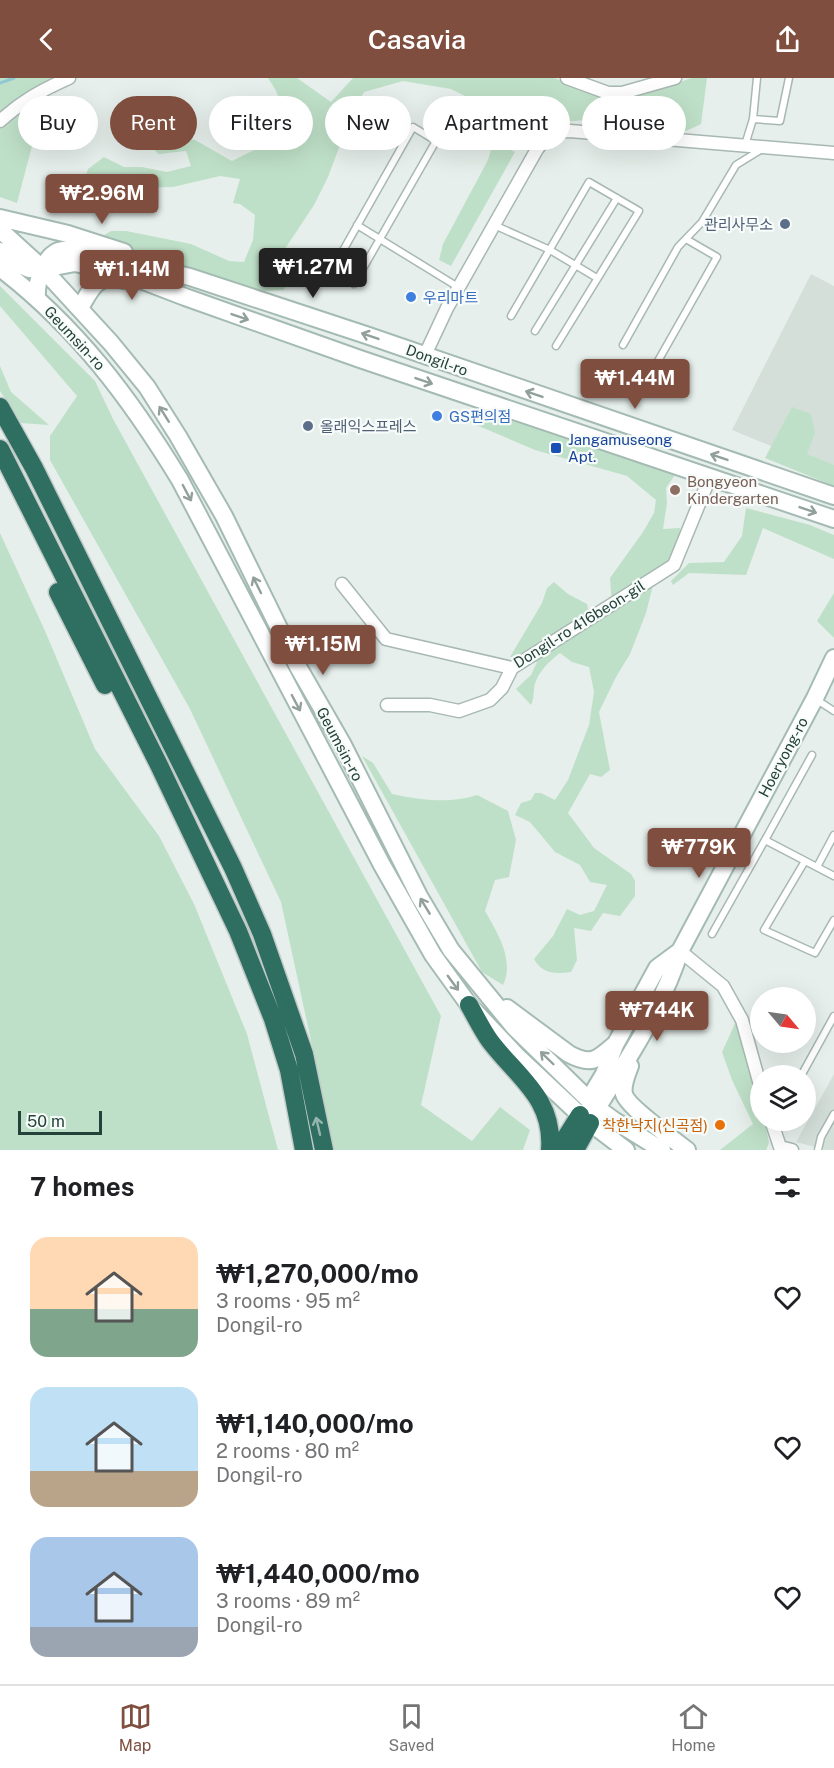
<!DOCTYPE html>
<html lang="en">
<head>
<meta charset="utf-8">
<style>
	body { margin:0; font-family:"Public Sans","Noto Sans KR",sans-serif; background:#f2f2f2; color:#202124; height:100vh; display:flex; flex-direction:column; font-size:22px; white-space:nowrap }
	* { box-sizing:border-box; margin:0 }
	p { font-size:20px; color:#757577 }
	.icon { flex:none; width:33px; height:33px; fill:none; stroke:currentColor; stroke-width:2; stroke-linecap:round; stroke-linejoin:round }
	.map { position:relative; height:1072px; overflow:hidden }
	.sheet { display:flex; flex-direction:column; background:#fff; flex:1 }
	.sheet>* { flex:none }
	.guide { position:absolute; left:18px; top:18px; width:798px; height:54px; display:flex; gap:12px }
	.needle { width:39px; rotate:119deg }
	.buttons { position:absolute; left:750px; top:909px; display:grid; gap:12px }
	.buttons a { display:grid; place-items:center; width:66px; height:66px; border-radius:50%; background:#fff; box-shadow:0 6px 24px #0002; font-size:30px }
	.scale { position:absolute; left:18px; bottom:15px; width:84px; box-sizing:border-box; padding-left:6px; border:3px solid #24423a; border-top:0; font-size:16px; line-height:21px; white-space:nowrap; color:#24423a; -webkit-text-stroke:4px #f7fbf9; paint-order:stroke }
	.price { position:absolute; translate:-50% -51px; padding:0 14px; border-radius:6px; background:#7f4e3f; color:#fff; font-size:20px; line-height:39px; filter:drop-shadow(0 2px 3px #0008) }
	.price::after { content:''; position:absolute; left:50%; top:36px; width:18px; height:14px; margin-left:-9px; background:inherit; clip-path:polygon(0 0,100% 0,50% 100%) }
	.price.selected { background:#222; color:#fff }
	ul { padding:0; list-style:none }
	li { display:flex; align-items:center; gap:18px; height:150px; padding:0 30px }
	li span { display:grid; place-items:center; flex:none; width:168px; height:120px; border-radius:18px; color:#555 }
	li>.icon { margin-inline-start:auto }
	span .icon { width:72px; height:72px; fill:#fffc; stroke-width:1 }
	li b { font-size:26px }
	h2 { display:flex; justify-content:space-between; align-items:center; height:72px; padding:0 30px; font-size:26px }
	.chip { padding:0 21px; border-radius:27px; background:#fff; box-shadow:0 6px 24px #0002; font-size:21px; line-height:54px }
	.chip.selected { background:#7f4e3f; color:#fff }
	header { display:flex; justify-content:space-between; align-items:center; height:78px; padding:0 30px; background:#7f4e3f; color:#fff; font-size:27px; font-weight:600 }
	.menu { display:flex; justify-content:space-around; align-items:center; height:84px; border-top:2px solid #e0e0e0; background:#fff; font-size:16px; color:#757577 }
	.menu a { display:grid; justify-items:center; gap:3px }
	.menu .selected { color:#7f4e3f }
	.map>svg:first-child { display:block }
	.built { fill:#d4dfda }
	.green { fill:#bfe0c8 }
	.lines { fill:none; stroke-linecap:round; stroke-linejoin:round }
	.stream { stroke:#8ec9d4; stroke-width:3 }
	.lane-casing { stroke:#a8b8b2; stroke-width:9 }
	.street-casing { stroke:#a8b8b2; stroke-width:15 }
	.secondary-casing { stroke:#a4bbb3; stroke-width:20 }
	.highway-casing { stroke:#c2cac8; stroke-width:21 }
	.lane { stroke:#fff; stroke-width:6 }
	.street { stroke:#fff; stroke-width:12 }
	.secondary { stroke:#fff; stroke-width:16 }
	.highway { stroke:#2f6f62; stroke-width:18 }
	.oneway { stroke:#92a09c }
	.oneway2 { stroke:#93b5ae }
	.service-dot { fill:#5c6f8a; stroke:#f7fbf9; stroke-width:2 }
	.shop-dot { fill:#3f7fe0; stroke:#f7fbf9; stroke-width:2 }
	.transit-dot { fill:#1a4fb4; stroke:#f7fbf9; stroke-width:2 }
	.education-dot { fill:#8d6e63; stroke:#f7fbf9; stroke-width:2 }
	.food-dot { fill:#e8710a; stroke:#f7fbf9; stroke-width:2 }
	.labels { text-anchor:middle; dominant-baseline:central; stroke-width:4.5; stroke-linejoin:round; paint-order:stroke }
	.service-label { font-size:15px; fill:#4e5e75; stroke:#f7fbf9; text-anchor:end }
	.shop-label { font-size:15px; fill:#366cbe; stroke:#f7fbf9; text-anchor:start }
	.street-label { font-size:15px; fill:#24423a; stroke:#f7fbf9 }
	.transit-label { font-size:15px; fill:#164399; stroke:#f7fbf9; text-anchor:start }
	.education-label { font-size:15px; fill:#785e54; stroke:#f7fbf9; text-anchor:start }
	.food-label { font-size:15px; fill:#c56008; stroke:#f7fbf9; text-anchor:end }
</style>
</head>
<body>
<header><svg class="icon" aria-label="back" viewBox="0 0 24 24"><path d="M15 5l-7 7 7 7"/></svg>Casavia<svg class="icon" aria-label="share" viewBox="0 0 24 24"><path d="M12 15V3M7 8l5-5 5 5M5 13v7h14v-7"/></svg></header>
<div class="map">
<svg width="834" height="1072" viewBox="0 0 834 1072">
	<rect width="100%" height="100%" fill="#e6efeb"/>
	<path class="built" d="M811 196 834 208V394L732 352Z
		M834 996V1072H826L796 1064Z"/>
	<path class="green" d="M0 0H50L17 125 0 119Z
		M268 0H297L331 24 353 0H554L607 19 667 9 691 0H707L701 46 686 53 613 40 534 46 507 40 502 30 489 44C491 63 498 66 515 74L451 188 439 182 443 166 488 82 492 68 469 51 474 33 465 18 451 11 403 3 364 14 349 43 328 99 314 127 279 180 289 196 284 212 265 213 233 207 214 197 164 183 99 160 111 153H126L191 166 229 183 244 184 253 162 255 137 240 126 233 125 240 101 220 98 173 109 110 110 83 107 88 91 104 79 124 89H142L167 94 191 88 186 73 159 76 133 54 144 52 195 62 232 83 264 67 284 31 275 11Z
		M0 208 95 303 113 341 441 938 421 1027 472 1063 500 1029 530 1052 523 1072H332L321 1009 281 824 190 631 50 382V358L77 318 0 228Z
		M0 288 11 314 49 347 21 345 0 313Z
		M477 326 677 394 666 410 667 425 663 451 680 450 678 488 653 507 646 535 630 576 616 599 599 634 610 692 601 699 590 696 568 735 594 770 631 796 635 803V818L620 838 603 835 591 853 574 850 577 882 571 894C555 896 542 896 534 881L553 858 567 831 580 837 594 833 607 807 590 804 580 787 555 774 530 744 515 737 521 725 531 722 535 715H541L555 722 568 702 589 647 594 614 589 589 572 584 560 575C548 584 535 597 534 612 533 619 534 621 531 627L516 611 531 597 537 584 510 579 542 525 547 510 554 504 568 516 587 526 592 545 603 540 612 529 610 500 643 454 654 435 656 422 627 398 535 372 467 343Z
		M792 329 811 336 815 355 807 376 834 387V408L765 380Z
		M746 430 810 447 834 457V481L763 450 746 497 689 495 673 507 671 503 689 485 724 484 742 458Z
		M0 455 45 553 95 671 159 758 194 826 247 956 278 1072H0Z
		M834 515V560L817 543Z
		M362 678 373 685 392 716C420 722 450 726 477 717L508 733 516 762 509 799 495 802 485 833C497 854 515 882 503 907L482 894Z
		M738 939 760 1024V1042L765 1043 769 1065 766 1072H720L753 1046 732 1002 722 974Z"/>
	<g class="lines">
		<path class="stream" d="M0 5 14 0"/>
		<defs>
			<path id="lane" d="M753 41 780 43 789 0
				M745 67 753 41 757 0
				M357 147 458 209
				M494 147 550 172 597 200
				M332 192 413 49 436 63 354 206
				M511 238 589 104 639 133 556 268
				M535 253 617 120
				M623 267 678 169 702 144 736 87 762 71
				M658 283 717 179 686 161
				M817 622 834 633
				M812 677 765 762 834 798
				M805 783 764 852 815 875 834 842
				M817 789 834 757
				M712 856 765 762
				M801 998 834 938
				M818 1072 821 1059 834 1036"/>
			<path id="street" d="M567 0 608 15H622L675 0
				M0 43C22 23 42 12 69 0
				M425 277 447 230 536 73C545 59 553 53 570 53L834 75
				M342 506 386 561 512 590 674 487 710 399
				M387 627H430L459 633 490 622 502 610 512 590
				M680 873 723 908 742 942 760 1007
				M771 1042 780 1069 792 1072"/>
			<path id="secondary" d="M0 140 68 156 124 174
				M0 152 43 191 111 265 147 309 178 358 224 438 297 587 343 667 419 818 451 872 514 949 597 1030 615 1043 662 1072
				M0 173 13 184 29 191H43L75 185 125 196 185 219 360 281 834 441
				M0 190C77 249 130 320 180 402L382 787 433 877 469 927 516 977 580 1037 626 1072
				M37 219C36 205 43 180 58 173 64 171 70 171 77 172L190 199 369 258 834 418
				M80 230C92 210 96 195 124 202
				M507 930 569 976C591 988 597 982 614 967
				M630 988C627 996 622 1007 624 1016 627 1028 675 1063 687 1072
				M590 1031 589 1021 604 996 615 967 657 890 680 873 815 620 834 580
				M590 1035V1032L597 1030C629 980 662 929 680 873"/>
			<path id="highway" d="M0 329 34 390 233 790 262 856 304 976 324 1072
				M0 371 158 685 238 853 273 941 289 992 304 1072
				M58 514 105 607
				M469 927C476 939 482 952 490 963 518 1000 554 1020 550 1072
				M558 1072 580 1037
				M575 1072 590 1045"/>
		</defs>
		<use href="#lane" class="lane-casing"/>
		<use href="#street" class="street-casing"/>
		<use href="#secondary" class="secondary-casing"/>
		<use href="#highway" class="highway-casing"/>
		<use href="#lane" class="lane"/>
		<use href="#street" class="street"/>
		<use href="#secondary" class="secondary"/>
		<use href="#highway" class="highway"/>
	</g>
	<defs><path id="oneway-shaft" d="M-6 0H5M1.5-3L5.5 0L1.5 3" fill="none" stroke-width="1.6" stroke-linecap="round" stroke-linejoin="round" transform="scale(1.5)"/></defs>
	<g class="oneway">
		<use href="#oneway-shaft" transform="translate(240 239) rotate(19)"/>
		<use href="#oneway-shaft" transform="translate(370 258) rotate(-161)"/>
		<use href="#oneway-shaft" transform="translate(424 303) rotate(19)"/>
		<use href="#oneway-shaft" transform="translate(534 316) rotate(-161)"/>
		<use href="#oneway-shaft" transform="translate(164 336) rotate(-122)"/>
		<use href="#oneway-shaft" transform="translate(719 379) rotate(-161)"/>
		<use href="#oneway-shaft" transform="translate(187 415) rotate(62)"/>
		<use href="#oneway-shaft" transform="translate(808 432) rotate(19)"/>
		<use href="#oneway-shaft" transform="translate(257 507) rotate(-116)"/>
		<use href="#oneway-shaft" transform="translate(296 625) rotate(62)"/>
		<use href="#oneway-shaft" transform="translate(425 828) rotate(-121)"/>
		<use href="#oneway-shaft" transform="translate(453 905) rotate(54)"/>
		<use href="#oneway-shaft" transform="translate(547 980) rotate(-136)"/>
	</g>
	<use class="oneway2" href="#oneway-shaft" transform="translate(318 1048) rotate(-103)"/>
	<g class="service-dot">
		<circle cx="785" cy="146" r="6"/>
		<circle cx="308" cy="348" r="6"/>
	</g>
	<g class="shop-dot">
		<circle cx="411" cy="219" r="6"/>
		<circle cx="437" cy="338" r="6"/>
	</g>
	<rect class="transit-dot" x="550" y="364" width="12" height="12" rx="3"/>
	<circle class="education-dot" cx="675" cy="412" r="6"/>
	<circle class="food-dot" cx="720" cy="1047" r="6"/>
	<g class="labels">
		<g class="service-label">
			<text x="773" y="146">관리사무소</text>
			<text x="320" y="348" text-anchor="start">올래익스프레스</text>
		</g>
		<g class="shop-label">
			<text x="423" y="219">우리마트</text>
			<text x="449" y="338">GS편의점</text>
		</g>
		<g class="street-label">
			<text transform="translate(75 260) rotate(47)">Geumsin-ro</text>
			<text transform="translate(437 282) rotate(20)">Dongil-ro</text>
			<text transform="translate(579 546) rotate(-32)">Dongil-ro 416beon-gil</text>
			<text transform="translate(340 666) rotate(62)">Geumsin-ro</text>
			<text transform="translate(783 679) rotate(-62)">Hoeryong-ro</text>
		</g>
		<g class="transit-label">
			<text x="568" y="361">Jangamuseong<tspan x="568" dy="17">Apt.</tspan></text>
		</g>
		<g class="education-label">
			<text x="687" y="403">Bongyeon<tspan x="687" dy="17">Kindergarten</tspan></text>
		</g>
		<g class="food-label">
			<text x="708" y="1047">착한낙지(신곡점)</text>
		</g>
	</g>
</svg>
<div class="buttons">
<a><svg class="needle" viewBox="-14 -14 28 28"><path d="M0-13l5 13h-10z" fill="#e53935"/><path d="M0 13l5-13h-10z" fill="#757577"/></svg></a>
<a><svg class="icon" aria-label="layers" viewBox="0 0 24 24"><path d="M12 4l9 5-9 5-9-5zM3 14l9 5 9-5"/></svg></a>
</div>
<div class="scale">50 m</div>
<b class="price" style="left:102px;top:147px">₩2.96M</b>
<b class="price selected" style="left:313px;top:221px">₩1.27M</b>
<b class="price" style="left:132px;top:223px">₩1.14M</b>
<b class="price" style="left:635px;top:332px">₩1.44M</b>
<b class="price" style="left:323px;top:598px">₩1.15M</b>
<b class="price" style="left:699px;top:801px">₩779K</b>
<b class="price" style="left:657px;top:964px">₩744K</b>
<div class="guide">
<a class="chip">Buy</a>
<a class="chip selected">Rent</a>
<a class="chip">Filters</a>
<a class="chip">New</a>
<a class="chip">Apartment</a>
<a class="chip">House</a>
</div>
</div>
<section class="sheet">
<h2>7 homes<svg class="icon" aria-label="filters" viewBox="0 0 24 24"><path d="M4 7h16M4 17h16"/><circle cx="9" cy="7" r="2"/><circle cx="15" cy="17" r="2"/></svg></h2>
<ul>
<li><span style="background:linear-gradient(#ffd9b3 60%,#7fa58c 0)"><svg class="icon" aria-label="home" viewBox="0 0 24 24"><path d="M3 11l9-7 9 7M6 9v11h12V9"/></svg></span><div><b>₩1,270,000/mo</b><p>3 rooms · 95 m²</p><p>Dongil-ro</p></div><svg class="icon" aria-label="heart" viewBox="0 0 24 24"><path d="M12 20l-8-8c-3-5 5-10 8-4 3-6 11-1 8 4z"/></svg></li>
<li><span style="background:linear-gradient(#bfe0f5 70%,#b9a48a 0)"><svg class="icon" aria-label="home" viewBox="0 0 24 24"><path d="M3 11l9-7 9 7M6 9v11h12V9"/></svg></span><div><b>₩1,140,000/mo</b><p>2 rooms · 80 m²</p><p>Dongil-ro</p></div><svg class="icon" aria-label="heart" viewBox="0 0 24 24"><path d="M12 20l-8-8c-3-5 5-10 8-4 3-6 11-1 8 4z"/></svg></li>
<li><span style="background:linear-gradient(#a9c7e8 75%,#9aa5b1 0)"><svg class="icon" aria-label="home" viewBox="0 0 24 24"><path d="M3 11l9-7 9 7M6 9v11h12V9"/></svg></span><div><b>₩1,440,000/mo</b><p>3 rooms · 89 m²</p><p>Dongil-ro</p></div><svg class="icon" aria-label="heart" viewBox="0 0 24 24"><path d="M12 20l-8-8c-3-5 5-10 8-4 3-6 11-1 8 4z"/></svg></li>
</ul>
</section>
<nav class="menu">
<a class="selected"><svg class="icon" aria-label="map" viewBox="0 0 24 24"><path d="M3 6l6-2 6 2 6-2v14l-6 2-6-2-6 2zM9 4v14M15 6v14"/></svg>Map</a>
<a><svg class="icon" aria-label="saved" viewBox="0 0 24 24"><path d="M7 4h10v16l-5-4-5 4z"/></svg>Saved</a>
<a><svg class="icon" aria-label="home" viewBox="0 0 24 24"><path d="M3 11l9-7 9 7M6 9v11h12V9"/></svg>Home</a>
</nav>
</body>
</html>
